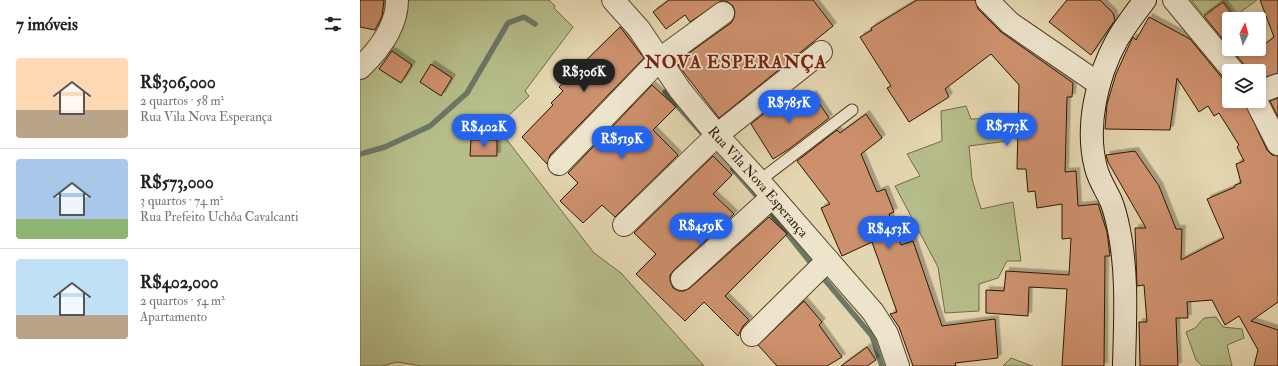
<!DOCTYPE html>
<html lang="pt">
<head>
<meta charset="utf-8">
<style>
	body { margin:0; font-family:"IM FELL Double Pica",serif; background:#f2f2f2; color:#222; height:100vh; display:flex; flex-direction:column; font-size:15px; white-space:nowrap }
	* { box-sizing:border-box; margin:0 }
	p { font-size:13px; color:#767676 }
	.icon { flex:none; width:22px; height:22px; fill:none; stroke:currentColor; stroke-width:2; stroke-linecap:round; stroke-linejoin:round }
	.map { position:relative; flex:1; overflow:hidden }
	.panel { display:flex; flex-direction:column; background:#fff; width:360px }
	.panel>* { flex:none }
	.needle { width:26px; rotate:6deg }
	.buttons { position:absolute; left:862px; top:12px; display:grid; gap:8px }
	.buttons a { display:grid; place-items:center; width:44px; height:44px; border-radius:4px; background:#fff; box-shadow:0 2px 6px #0003; font-size:20px }
	.price { position:absolute; translate:-50% -34px; padding:0 9px; border-radius:14px; background:#2563eb; color:#fff; font-size:13px; line-height:26px; filter:drop-shadow(0 1px 2px #0008) }
	.price::after { content:''; position:absolute; left:50%; top:24px; width:12px; height:9px; margin-left:-6px; background:inherit; clip-path:polygon(0 0,100% 0,50% 100%) }
	.price.selected { background:#222; color:#fff }
	ul { padding:0; list-style:none }
	li { display:flex; align-items:center; gap:12px; height:100px; padding:0 16px }
	li+li { border-top:1px solid #e0e0e0 }
	li span { display:grid; place-items:center; flex:none; width:112px; height:80px; border-radius:4px; color:#555 }
	li>.icon { margin-inline-start:auto }
	span .icon { width:48px; height:48px; fill:#fffc; stroke-width:1 }
	li b { font-size:17px }
	h2 { display:flex; justify-content:space-between; align-items:center; height:48px; padding:0 16px; font-size:17px }
	main { display:flex; flex:1; min-height:0 }
	.map>svg:first-child { display:block }
	.green { fill:#b6bd8a; stroke:#726a45 }
	.lines { fill:none; stroke-linecap:round; stroke-linejoin:round }
	.stream { stroke:#6b7867; stroke-width:5.5 }
	.building { fill:#cd906d; stroke:#2d1700; filter:url(#shadow) }
	.lane-casing { stroke:#5b472c; stroke-width:13 }
	.street-casing { stroke:#5b472c; stroke-width:24 }
	.secondary-casing { stroke:#2d1700; stroke-width:24 }
	.lane { stroke:#ede4cc; stroke-width:11 }
	.street { stroke:#ede4cc; stroke-width:22 }
	.secondary { stroke:#ede4cc; stroke-width:22 }
	.labels { text-anchor:middle; dominant-baseline:central; stroke-width:3.5; stroke-linejoin:round; paint-order:stroke }
	.street-label { font-size:14px; fill:#2d1700; stroke:#ede4cc }
	.district-label { font-size:18px; font-weight:bold; letter-spacing:1px; fill:#7a1f14; stroke:#ede4cc }
</style>
</head>
<body>
<main>
<section class="panel">
<h2>7 imóveis<svg class="icon" aria-label="filters" viewBox="0 0 24 24"><path d="M4 7h16M4 17h16"/><circle cx="9" cy="7" r="2"/><circle cx="15" cy="17" r="2"/></svg></h2>
<ul>
<li><span style="background:linear-gradient(#ffd9b3 65%,#b9a48a 0)"><svg class="icon" aria-label="home" viewBox="0 0 24 24"><path d="M3 11l9-7 9 7M6 9v11h12V9"/></svg></span><div><b>R$306,000</b><p>2 quartos · 58 m²</p><p>Rua Vila Nova Esperança</p></div></li>
<li><span style="background:linear-gradient(#a9c7e8 75%,#8fb573 0)"><svg class="icon" aria-label="home" viewBox="0 0 24 24"><path d="M3 11l9-7 9 7M6 9v11h12V9"/></svg></span><div><b>R$573,000</b><p>3 quartos · 74 m²</p><p>Rua Prefeito Uchôa Cavalcanti</p></div></li>
<li><span style="background:linear-gradient(#bfe0f5 70%,#b9a48a 0)"><svg class="icon" aria-label="home" viewBox="0 0 24 24"><path d="M3 11l9-7 9 7M6 9v11h12V9"/></svg></span><div><b>R$402,000</b><p>2 quartos · 54 m²</p><p>Apartamento</p></div></li>
</ul>
</section>
<div class="map">
<svg width="918" height="366" viewBox="0 0 918 366">
	<defs>
		<filter id="shadow"><feDropShadow dx="3.5" dy="-3.5" stdDeviation="0" flood-color="#0004"/></filter>
	</defs>
	<rect width="100%" height="100%" fill="#e4d6b0"/>
	<filter id="stains"><feTurbulence type="fractalNoise" baseFrequency=".005" numOctaves="4"/><feColorMatrix values="0 0 0 0 .2 0 0 0 0 .09 0 0 0 0 .02 0 0 0 .5 -.17"/></filter>
	<radialGradient id="worn" r=".72"><stop offset=".6" stop-color="#630" stop-opacity="0"/><stop offset="1" stop-color="#630" stop-opacity=".3"/></radialGradient>
	<path class="green" d="M41 0H189L195 6 194 8 213 27 165 91 169 96 137 127 234 253 261 273 344 366H62L37 362 22 366H0V74L33 50Z
		M831 0H897L875 16 863 0 843 15Z
		M606 106 611 119 645 118 648 141 609 146 612 179 621 209 653 202 661 261H647L638 278 619 284V311L585 313 578 267 535 186 560 176 547 154 582 141 581 111Z
		M856 317 863 327 882 329 884 338 867 345 872 366H842L836 360 826 332 835 328 844 318Z
		M651 358 672 366H673H643Z"/>
	<g class="lines">
		<path class="stream" d="M305 92 341 132
			M0 154 25 147 70 126 107 93 148 23 164 17 175 24
			M373 169 402 202
			M407 208 454 267
			M460 274 512 336 522 366"/>
	</g>
	<path class="building" d="M0 0H24L22 16 15 30 0 27Z
		M309 0H453L473 26 359 118 318 65 330 55 329 53 371 23 374 18 375 12 373 6 368 2 361 1 330 22 325 15 306 29 293 12Z
		M557 0H615L618 9 641 32 713 83 712 97H707L705 172 716 171 718 206 738 204 747 232 750 256H745L744 366H702L707 289 669 287 668 316 626 313V290L644 291 646 271 709 275 711 238 702 239V204L677 208 675 191 668 192 666 169H657L659 85 631 54 585 89 589 97 549 122 527 88 531 86 500 37 512 30 511 28Z
		M707 0H740L753 13 755 20 731 55 689 22Z
		M900 0H918V73L899 79V71H885L883 63 871 49H899L914 37Z
		M863 2 875 19H869V47L844 16Z
		M789 17 830 39 863 79 869 83V101H884L907 150 912 155 918 156V302L891 321 918 330V366H894L898 350 879 316 865 325 852 300 827 302 828 318H816L818 366H780L779 322H787L784 285 777 286 775 228H786L748 162 746 155 775 151 799 186 816 229H822L821 260 864 238 847 199 875 187V185L881 183 876 164 884 161 877 147 879 145 859 113 854 116 848 106 839 112 817 78 810 130 745 129 747 104 756 74 771 41 773 37 776 40Z
		M260 27 284 58 190 155 187 164 162 137 193 105 191 103 203 91 199 87Z
		M32 51 52 65 41 83 19 69Z
		M71 64 92 78 81 96 60 82Z
		M292 85 316 107 293 130 318 155 255 217 242 205 223 223 200 201 218 183 208 173Z
		M453 94 469 118 429 149 413 159 391 124 427 95 435 107Z
		M918 98V117L910 101Z
		M506 114 522 138 501 154 517 192 525 189 534 212 529 214 541 245 553 241 582 326 635 319 638 358 595 363 596 366H553L539 327 530 314 537 312 512 242 482 256 461 208 470 204 437 161 477 130 480 133Z
		M111 140H137V156H110Z
		M353 156 372 175 353 194 374 214 314 270 310 275V281L313 288 319 291H324L330 288 409 217 427 234 365 296 389 320 383 326 378 336 344 302 325 321 276 274 296 254 274 233Z
		M444 301 462 322 459 325 482 357 467 366H417L398 345Z
		M507 347 516 360 507 366H481Z"/>
	<g class="lines">
		<defs>
			<path id="lane" d="M399 181 492 110"/>
			<g id="street">
				<path id="s1" d="M253 0 279 29 320 90 357 135 399 181 513 312 527 334 538 366"/>
				<path d="M627 0 650 23 739 84"/>
				<path d="M814 0 873 71"/>
				<path d="M0 68C18 51 37 27 37 0"/>
				<path d="M899 92 918 85"/>
				<path d="M896 101 918 144"/>
				<path d="M199 164 300 59 363 13"/>
				<path d="M264 225 357 135 461 52"/>
				<path d="M322 279 412 197"/>
				<path d="M392 335 468 260"/>
			</g>
			<path id="secondary" d="M764 366C765 321 768 275 759 230 757 220 755 211 751 201 746 190 739 180 736 168 725 127 737 76 757 40 765 26 775 13 785 0"/>
		</defs>
		<use href="#lane" class="lane-casing"/>
		<use href="#street" class="street-casing"/>
		<use href="#secondary" class="secondary-casing"/>
		<use href="#lane" class="lane"/>
		<use href="#street" class="street"/>
		<use href="#secondary" class="secondary"/>
	</g>
	<g class="labels">
		<g class="street-label">
			<text stroke="none"><textPath href="#s1" startOffset="233">Rua Vila Nova Esperança</textPath></text>
		</g>
		<g class="district-label">
			<text x="376" y="62">NOVA ESPERANÇA</text>
		</g>
	</g>
	<rect width="100%" height="100%" filter="url(#stains)"/>
	<rect width="100%" height="100%" fill="url(#worn)"/>
</svg>
<div class="buttons">
<a><svg class="needle" viewBox="-14 -14 28 28"><path d="M0-13l5 13h-10z" fill="#e53935"/><path d="M0 13l5-13h-10z" fill="#767676"/></svg></a>
<a><svg class="icon" aria-label="layers" viewBox="0 0 24 24"><path d="M12 4l9 5-9 5-9-5zM3 14l9 5 9-5"/></svg></a>
</div>
<b class="price selected" style="left:224px;top:93px">R$306K</b>
<b class="price" style="left:429px;top:124px">R$785K</b>
<b class="price" style="left:647px;top:147px">R$573K</b>
<b class="price" style="left:124px;top:148px">R$402K</b>
<b class="price" style="left:262px;top:160px">R$519K</b>
<b class="price" style="left:341px;top:247px">R$459K</b>
<b class="price" style="left:529px;top:250px">R$453K</b>
</div>
</main>
</body>
</html>
